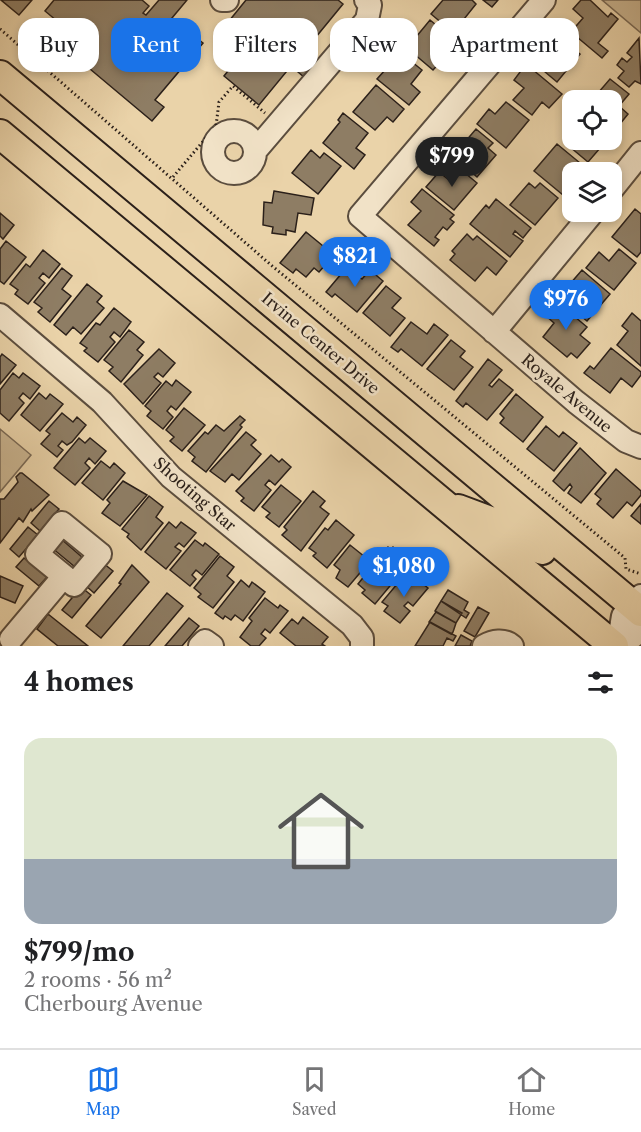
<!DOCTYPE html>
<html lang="en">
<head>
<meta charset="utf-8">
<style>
	body { margin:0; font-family:"Libre Caslon Text",serif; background:#f6f6f6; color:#202124; height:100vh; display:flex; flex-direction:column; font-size:22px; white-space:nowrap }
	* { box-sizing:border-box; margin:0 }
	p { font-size:20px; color:#757577 }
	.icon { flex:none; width:33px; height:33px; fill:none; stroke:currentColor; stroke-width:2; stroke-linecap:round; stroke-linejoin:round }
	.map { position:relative; height:646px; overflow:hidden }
	.side { display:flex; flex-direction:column; background:#fff; flex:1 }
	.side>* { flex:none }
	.top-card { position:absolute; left:18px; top:18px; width:606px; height:54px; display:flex; gap:12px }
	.buttons { position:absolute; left:562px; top:90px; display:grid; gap:12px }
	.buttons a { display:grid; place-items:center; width:60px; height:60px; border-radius:12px; background:#fff; box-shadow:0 3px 9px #0003; font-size:30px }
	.price { position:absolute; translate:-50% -51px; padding:0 14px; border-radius:21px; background:#1a73e8; color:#fff; font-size:20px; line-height:39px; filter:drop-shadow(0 2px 3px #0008) }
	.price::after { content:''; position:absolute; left:50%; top:36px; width:18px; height:14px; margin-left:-9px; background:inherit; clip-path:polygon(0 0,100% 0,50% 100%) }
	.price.on { background:#222; color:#fff }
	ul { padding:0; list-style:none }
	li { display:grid; align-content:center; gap:12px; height:318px; padding:0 24px }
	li+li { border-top:2px solid #e0e0e0 }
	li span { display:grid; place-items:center; height:186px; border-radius:18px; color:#555 }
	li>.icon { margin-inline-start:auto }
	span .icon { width:108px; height:108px; fill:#fffc; stroke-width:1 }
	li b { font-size:26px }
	h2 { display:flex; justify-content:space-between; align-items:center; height:72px; padding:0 24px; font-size:26px }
	.pill { padding:0 21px; border-radius:18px; background:#fff; box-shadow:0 3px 9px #0003; font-size:21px; line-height:54px }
	.pill.on { background:#1a73e8; color:#fff }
	.dock { display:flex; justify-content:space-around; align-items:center; height:84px; border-top:2px solid #e0e0e0; background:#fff; font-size:16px; color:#757577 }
	.dock a { display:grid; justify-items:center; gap:3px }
	.dock .on { color:#1a73e8 }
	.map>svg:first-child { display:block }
	.green { fill:#cab591; stroke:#7a6a56; stroke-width:1.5 }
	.building { fill:#8e7d64; stroke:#2b201a; stroke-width:1.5 }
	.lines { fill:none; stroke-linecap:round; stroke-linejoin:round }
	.minor-casing { stroke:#5b4d3e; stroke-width:26 }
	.major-casing { stroke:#2b201a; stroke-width:32 }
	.path { stroke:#2b201a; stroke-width:3; stroke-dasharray:1.5 3; stroke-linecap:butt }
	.minor { stroke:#f1e2c7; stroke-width:22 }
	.major { stroke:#ead3a9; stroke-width:28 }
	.labels { text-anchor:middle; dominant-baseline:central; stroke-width:5; stroke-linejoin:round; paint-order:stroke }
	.street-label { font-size:16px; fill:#2b201a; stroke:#f1e2c7 }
</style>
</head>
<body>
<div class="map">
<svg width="641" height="646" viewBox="0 0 641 646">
	<rect width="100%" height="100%" fill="#ead3a9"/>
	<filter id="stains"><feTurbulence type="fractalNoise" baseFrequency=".00333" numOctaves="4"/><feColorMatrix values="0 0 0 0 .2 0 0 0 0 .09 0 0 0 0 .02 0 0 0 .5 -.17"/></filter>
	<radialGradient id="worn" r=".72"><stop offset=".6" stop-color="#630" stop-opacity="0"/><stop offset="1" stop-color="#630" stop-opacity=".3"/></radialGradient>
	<path class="green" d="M602 0H641V33Z
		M0 429 31 455 0 492Z"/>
	<path class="building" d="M1 0H32L19 15Z
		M54 0H142L149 6 143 13 146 15 159 0H187L172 18 203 43 155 100 164 107 152 121 59 43 69 31 45 11Z
		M246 0H338L343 4 302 54 315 65 305 78 291 66 259 105 224 76 240 56 231 48 240 38 225 26Z
		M443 0H472L476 4 464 19 473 26 462 40 431 14Z
		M483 0H498L492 7Z
		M581 0H590L608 17 611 13 618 19 598 43 608 51 602 58 571 32 583 18 573 9Z
		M430 20 458 43 433 70 407 48Z
		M555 34 580 54 557 82 532 61Z
		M639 38 641 84 635 81 629 87 618 78 624 71 617 65 622 58 627 62 632 57 627 53Z
		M396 49 422 70 411 84 420 92 409 105 377 79 395 59 391 55Z
		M526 64 562 94 549 108 542 102 532 115 513 100 524 88 514 80Z
		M610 79 629 94 619 106 628 114 616 129 612 126V100H592Z
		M376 85 404 109 393 122 387 117 375 130 353 112Z
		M506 102 529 120 506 148 477 124 489 109 495 114Z
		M343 113 368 133 356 148 365 155 354 169 323 143 340 122 338 120Z
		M476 129 493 143 488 148 496 155 477 177 453 156Z
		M573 131V140H607L588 162 564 142Z
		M557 144 580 163 569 177 573 183 563 195 534 171Z
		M311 150 320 158 324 153 341 166 318 194 292 173Z
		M459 168 477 183 454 210 426 187 439 172 449 180Z
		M529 183 535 188 540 183 558 198 535 225 510 205Z
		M422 189 454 215 450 219 454 222 447 230 443 227 435 237 439 240 434 246 408 225 421 211 411 202Z
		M274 191 314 198 311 215 298 213 295 232 286 230V235L272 233 273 227 263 225 264 202 272 203Z
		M496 199 531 228 523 238 515 231 513 234 523 241 510 257 470 224 486 205 489 208Z
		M635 209 641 214V252L637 257 612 237Z
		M0 213 14 225 3 239 0 236Z
		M306 232 334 255 319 272 314 268 306 277 296 269 293 273 280 263Z
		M467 234 473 240 477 236 507 261 496 275 487 267 475 281 450 260 455 254 452 251Z
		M6 241 26 257 4 284 0 281V249Z
		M619 249 636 263 614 290 586 268 599 252 609 261Z
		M43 250 60 264 49 278 43 273 39 278 45 283 28 304 15 294 18 290 10 284 26 264 30 267Z
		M347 267 362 279 370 270 383 281 357 312 335 294 332 297 326 292Z
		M62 268 72 276 62 289 71 296 50 322 38 312 42 308 34 302Z
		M582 270 610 294 587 321 564 302 575 288 570 284Z
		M87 284 102 296 97 302 104 308 81 334 73 327 66 335 54 325Z
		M386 286 401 298 392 308 405 318 390 336 363 313Z
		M556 301 587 327 580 335 590 343 577 358 571 353 567 357 543 337 554 323 544 314Z
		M114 308 131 322 120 337 114 332 110 337 115 342 98 362 84 351 87 348 80 343 96 323 100 325Z
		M632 313 641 321V366L617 345 628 331 622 326Z
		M411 322 427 334 434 324 448 335 422 366 401 349 398 352 391 347Z
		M129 330 144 342 137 350 143 355 121 382 109 371 113 367 104 360Z
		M451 340 465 351 460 357 473 367 454 390 427 369Z
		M611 348 641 372V375L632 387 621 378 610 393 584 373 590 366 594 369Z
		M159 349 175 363 163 377 158 373 154 377 161 383 143 404 124 384Z
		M2 354 16 365 0 384V357Z
		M488 359 502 370 489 385 492 387 499 379 513 390 487 420 466 403 463 407 456 401Z
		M13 373 19 378 23 373 40 386 30 399 23 393 19 398 24 403 9 421 0 413V390Z
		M176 380 191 392 176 410 171 406 167 411 173 417 163 429 147 416 151 411 145 406 166 381 172 386Z
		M39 393 46 399 50 394 63 404 40 431 21 415Z
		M516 394 543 417 523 442 500 423 504 418 500 414Z
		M184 408 205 425 182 451 170 441 174 437 166 430Z
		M62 413 73 422 77 417 86 425 72 442 67 445 62 441 58 446 63 450 57 457 41 444 50 434 46 431Z
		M240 416 245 420 240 425 242 427 206 472 192 461 195 457 188 451 205 432 208 434 216 425 224 431Z
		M546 426 559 437 563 432 577 443 554 471 527 449Z
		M246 432 256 440 251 445 261 454 239 480 232 474 225 482 210 471Z
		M79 438 85 443 90 438 106 451 95 464 89 458 85 463 90 468 75 485 54 468Z
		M580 448 606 473 581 503 568 493 572 487 570 484 564 491 553 481Z
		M271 455 279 462 282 459 291 467 275 485 269 480 265 485 271 490 254 511 241 501 244 498 236 491Z
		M101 461 110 468 114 463 125 473 103 500 82 483Z
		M616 469 641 491V495L632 506 627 502 613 518 597 504 601 499 595 494Z
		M20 473H22L49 495 32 511 31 509 23 522 19 518 0 543V499H4L18 482 16 477Z
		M123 481 147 495 120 526 102 513 110 503 107 500Z
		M281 485 301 501 279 527 266 517 270 513 262 507Z
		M313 491 325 501 320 507 329 514 301 551 282 535 287 530 284 527Z
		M149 496 163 507 156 517 163 523 141 550 127 537 129 534 122 529Z
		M49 501 59 509 40 531 31 523Z
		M641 504V524L631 516Z
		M336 520 354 535 327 568 313 556 316 553 309 548 325 528 328 530Z
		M169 522 176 528 181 522 196 533 184 547 179 543 175 547 181 551 166 569 145 552Z
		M28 527 38 535 19 557 10 549Z
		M60 538 83 558 75 567 52 548Z
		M195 540 203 546 205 543 219 554 202 575 196 570 192 575 196 579 190 586 170 570Z
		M350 545 370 561 348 587 336 578 340 570 334 565Z
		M388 547 391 549 393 547 409 563 375 604 362 593 365 590 358 584 374 564 377 567 384 558 381 556Z
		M220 556 234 567 227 576 234 582 213 608 198 597 201 594 194 588Z
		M24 558 47 577 39 586 16 567Z
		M103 563 113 571 94 593 84 584Z
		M132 565 149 582 101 638 86 626 121 584 119 583Z
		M0 576 23 586 15 603 0 597Z
		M413 576 428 588 413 606 408 602 404 606 410 611 400 623 384 611 388 606 382 602 403 577 409 581Z
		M241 580 249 587 252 582 265 592 243 621 235 615 231 620 225 616 223 619 215 613Z
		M81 587 91 595 72 618 62 610Z
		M448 590 468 602 464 610 469 613 466 618 441 601Z
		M167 593 183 606 149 646H123Z
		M265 598 278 608 280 605 288 611 270 633 265 629 261 634 266 638 259 646H251L240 637 252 621 249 618Z
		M441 601 462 613 456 623 435 611Z
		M478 607 489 613 475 637 464 631Z
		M436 612 456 623 453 632 451 634 429 622Z
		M48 614 88 646H58L37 629Z
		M303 617 328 637 322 644 325 646H296L280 633 292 619 298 624Z
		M189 618 199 626 182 646H165Z
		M430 622 456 636 453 641 447 638 443 646H415Z
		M461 635 472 641 470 646H455Z"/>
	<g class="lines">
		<defs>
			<path id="minor" d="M222 0H227
				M544 0 360 216 576 402 626 441 641 447
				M213 152a21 21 0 1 1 42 0a21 21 0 1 1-42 0Z
				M255 151 367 20 370 5 366 0
				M612 189 641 153
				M0 315 102 402 171 477 352 625 362 638V646
				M494 332 593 212
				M11 639 64 576 74 585 100 554 62 523 37 554 64 576
				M200 646 205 641 212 646
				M484 646C493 641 504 639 512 646
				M618 646 623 616 641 596
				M621 646 641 630"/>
			<path id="major" d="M0 75 641 612
				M0 134 614 646
				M458 509 520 532 542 550"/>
		</defs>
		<use href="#minor" class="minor-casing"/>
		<use href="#major" class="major-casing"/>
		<path class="path" d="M0 29 271 265 625 558 626 569 641 574
			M173 177 216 126 219 102 233 86 265 113"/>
		<use href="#minor" class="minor"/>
		<use href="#major" class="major"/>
	</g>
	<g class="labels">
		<g class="street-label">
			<text transform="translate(321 343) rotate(40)">Irvine Center Drive</text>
			<text transform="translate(567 393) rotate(40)">Royale Avenue</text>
			<text transform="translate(195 494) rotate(41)">Shooting Star</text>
		</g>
	</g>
	<rect width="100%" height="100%" filter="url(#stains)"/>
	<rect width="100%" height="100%" fill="url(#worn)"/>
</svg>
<div class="buttons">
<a><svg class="icon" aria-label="locate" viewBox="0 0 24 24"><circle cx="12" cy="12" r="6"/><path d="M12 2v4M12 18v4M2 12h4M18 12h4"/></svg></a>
<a><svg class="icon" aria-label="layers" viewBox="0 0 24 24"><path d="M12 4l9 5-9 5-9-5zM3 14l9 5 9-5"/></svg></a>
</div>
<b class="price on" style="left:452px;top:188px">$799</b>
<b class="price" style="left:355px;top:288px">$821</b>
<b class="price" style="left:566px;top:331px">$976</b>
<b class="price" style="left:404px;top:598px">$1,080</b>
<div class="top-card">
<a class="pill">Buy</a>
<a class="pill on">Rent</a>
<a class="pill">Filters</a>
<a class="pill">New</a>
<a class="pill">Apartment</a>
</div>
</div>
<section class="side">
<h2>4 homes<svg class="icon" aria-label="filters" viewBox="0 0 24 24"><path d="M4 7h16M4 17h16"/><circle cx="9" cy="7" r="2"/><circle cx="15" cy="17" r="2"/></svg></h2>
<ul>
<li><span style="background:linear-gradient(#dfe7d0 65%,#9aa5b1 0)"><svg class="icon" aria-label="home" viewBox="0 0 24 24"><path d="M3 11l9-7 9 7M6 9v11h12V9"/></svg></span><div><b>$799/mo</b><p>2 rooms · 56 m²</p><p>Cherbourg Avenue</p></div></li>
</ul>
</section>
<nav class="dock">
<a class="on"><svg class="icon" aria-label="map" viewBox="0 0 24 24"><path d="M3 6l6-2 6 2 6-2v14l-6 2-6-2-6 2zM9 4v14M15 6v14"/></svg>Map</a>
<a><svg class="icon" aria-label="saved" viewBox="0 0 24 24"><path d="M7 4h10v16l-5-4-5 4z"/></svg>Saved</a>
<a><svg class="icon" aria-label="home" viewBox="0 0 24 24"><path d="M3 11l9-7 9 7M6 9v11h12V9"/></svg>Home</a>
</nav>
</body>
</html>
